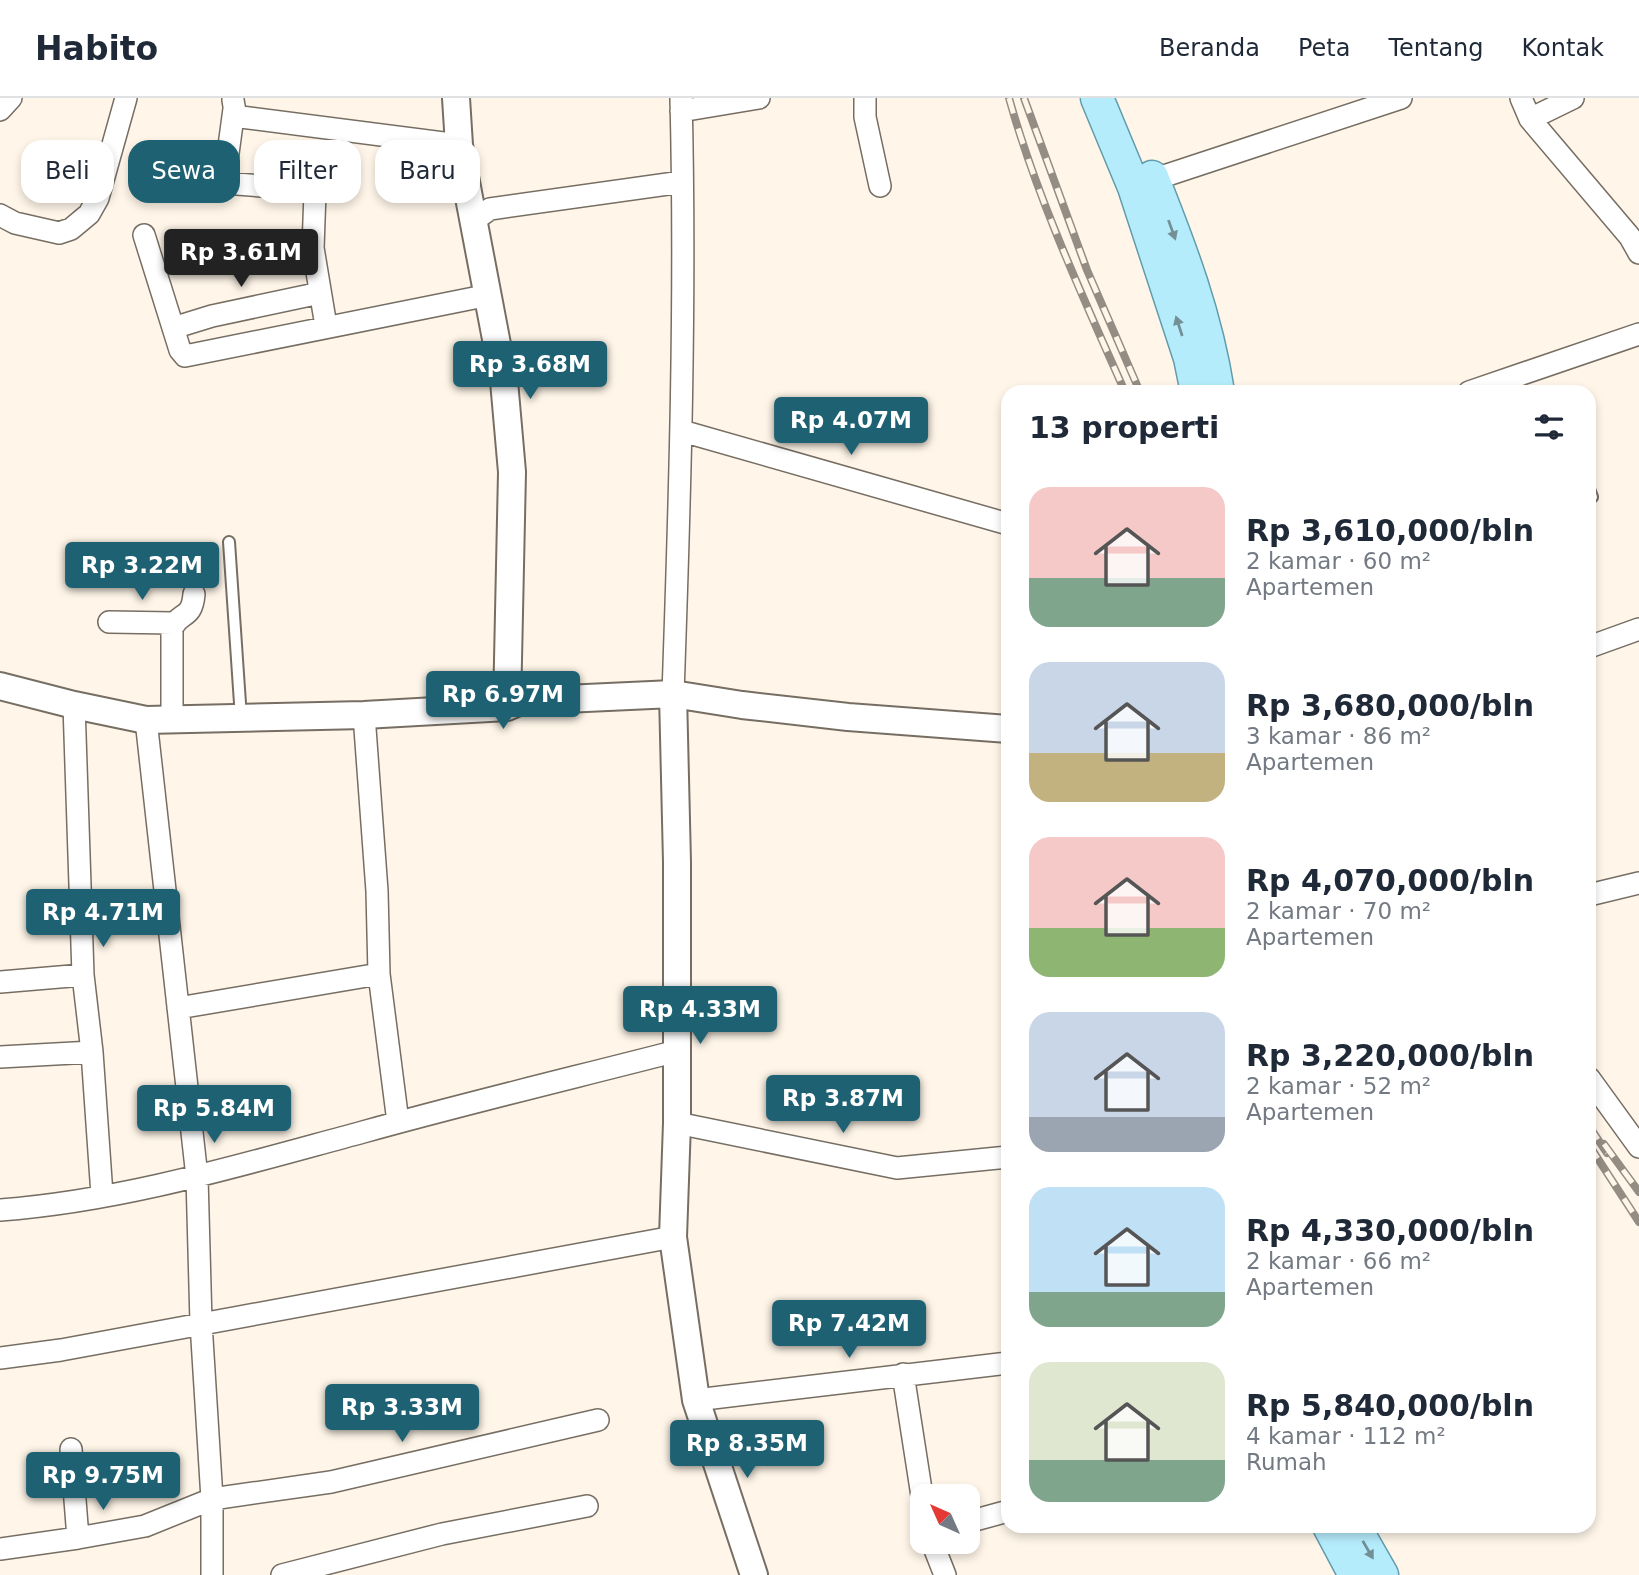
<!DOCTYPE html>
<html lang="id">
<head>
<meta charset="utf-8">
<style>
	body { margin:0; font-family:"DejaVu Sans",sans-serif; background:#f6f6f7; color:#1f2937; height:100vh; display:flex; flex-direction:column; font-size:26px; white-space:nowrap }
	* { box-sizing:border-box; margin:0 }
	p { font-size:23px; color:#747a83 }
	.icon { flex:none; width:38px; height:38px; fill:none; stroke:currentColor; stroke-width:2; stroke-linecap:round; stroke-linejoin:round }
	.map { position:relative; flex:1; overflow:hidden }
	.panel { position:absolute; left:1001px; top:287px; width:595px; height:1148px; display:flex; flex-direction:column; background:#fff; border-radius:21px; box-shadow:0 4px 10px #0003 }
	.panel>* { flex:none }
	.hud { position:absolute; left:21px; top:42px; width:665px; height:63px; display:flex; gap:14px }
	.needle { width:46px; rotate:315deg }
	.controls { position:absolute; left:910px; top:1386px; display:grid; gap:14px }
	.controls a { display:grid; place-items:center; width:70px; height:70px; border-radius:14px; background:#fff; box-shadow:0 4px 10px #0003; font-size:35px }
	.price { position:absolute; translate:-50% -60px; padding:0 16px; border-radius:7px; background:#1d6173; color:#fff; font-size:23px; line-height:46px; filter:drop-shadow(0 2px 4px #0008) }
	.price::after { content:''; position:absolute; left:50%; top:42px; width:21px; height:16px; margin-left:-10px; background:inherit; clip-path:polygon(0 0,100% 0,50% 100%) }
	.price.selected { background:#222; color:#fff }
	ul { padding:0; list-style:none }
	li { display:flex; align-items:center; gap:21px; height:175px; padding:0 28px }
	li span { display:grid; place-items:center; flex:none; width:196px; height:140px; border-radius:21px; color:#555 }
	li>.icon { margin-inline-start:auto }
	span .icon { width:84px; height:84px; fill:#fffc; stroke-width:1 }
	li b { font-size:30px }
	h2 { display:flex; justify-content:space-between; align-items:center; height:84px; padding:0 28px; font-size:30px }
	.chip { padding:0 24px; border-radius:21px; background:#fff; box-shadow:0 4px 10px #0003; font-size:24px; line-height:63px }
	.chip.selected { background:#1d6173; color:#fff }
	header { display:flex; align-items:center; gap:42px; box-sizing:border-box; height:98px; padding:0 35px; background:#fff; border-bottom:2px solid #e0e1e3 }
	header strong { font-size:33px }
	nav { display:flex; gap:38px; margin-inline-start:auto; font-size:24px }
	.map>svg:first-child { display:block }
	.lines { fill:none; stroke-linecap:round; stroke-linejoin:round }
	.service-casing { stroke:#766e63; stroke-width:14 }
	.minor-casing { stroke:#766e63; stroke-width:24 }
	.tertiary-casing { stroke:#766e63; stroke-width:30 }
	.primary-casing { stroke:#619cac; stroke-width:35 }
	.service { stroke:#fff; stroke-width:10 }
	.minor { stroke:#fff; stroke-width:21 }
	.tertiary { stroke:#fff; stroke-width:26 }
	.primary { stroke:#b5ecfc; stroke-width:32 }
	.rail-casing { stroke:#938d84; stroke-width:8 }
	.rail { stroke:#fff6e9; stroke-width:5; stroke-dasharray:16; stroke-linecap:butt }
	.oneway { fill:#739096 }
</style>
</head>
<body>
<header>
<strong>Habito</strong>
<nav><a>Beranda</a><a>Peta</a><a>Tentang</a><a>Kontak</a></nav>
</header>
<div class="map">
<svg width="1639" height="1477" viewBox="0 0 1639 1477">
	<rect width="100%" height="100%" fill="#fff6e9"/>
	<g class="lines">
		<defs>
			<path id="service" d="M1589 391 1592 399
				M229 444 241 620"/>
			<path id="minor" d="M865 0V19L880 88
				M1521 0 1530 21 1630 139 1639 155
				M233 2 235 14 241 19 459 47
				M234 11 224 85 312 92 315 94 313 150 326 228
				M0 12 11 0
				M681 13 759 0
				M1530 21 1573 0
				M1143 85 1401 0
				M0 117 15 125 59 135 71 131 89 116 98 100 126 0
				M474 122 490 111 682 84
				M144 137 180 252 185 258 489 197
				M173 230 212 218 320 195
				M1469 294 1639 236
				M682 333 1008 426
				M109 524 173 525
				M1589 549 1639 531
				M673 596C680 397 686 199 681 0
				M74 607 83 877 92 954 102 1097
				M364 617 377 793 379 876 398 1024
				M146 622 197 1079 201 1225 212 1401V1477
				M172 622V530C180 513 192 522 194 496
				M1589 797 1639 785
				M0 884 83 877
				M178 910 379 876
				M0 959 92 954
				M1589 980 1639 1049
				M677 1025 897 1070 1008 1059
				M0 1112C123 1103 244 1066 363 1034 467 1005 572 980 677 953
				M0 1260 61 1252 673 1139
				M903 1276 922 1398
				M696 1302 1008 1265
				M71 1351 78 1440
				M968 1424 1008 1413
				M932 1444 945 1477
				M0 1451 78 1440 145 1428 212 1401 331 1384 598 1322
				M282 1477 442 1436 587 1408"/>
			<path id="tertiary" d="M456 0 459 47 504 283 512 374 507 609
				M0 588 74 607 146 622 364 617 507 609 521 603 673 596 742 607 848 619 1008 631
				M673 596 677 764V1025L673 1139 696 1302 754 1477"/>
			<path id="primary" d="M1097 0 1134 89 1190 260 1197 294
				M1152 79C1181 152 1206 217 1218 294
				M1329 1428 1355 1477
				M1354 1428 1382 1477"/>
		</defs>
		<use href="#service" class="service-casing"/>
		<use href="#minor" class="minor-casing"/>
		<use href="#tertiary" class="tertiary-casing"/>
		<use href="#primary" class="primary-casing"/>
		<use href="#service" class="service"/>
		<use href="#minor" class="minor"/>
		<use href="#tertiary" class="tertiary"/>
		<use href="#primary" class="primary"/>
		<defs>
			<path id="rail" d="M1009 0C1037 100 1083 199 1125 294
				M1024 0 1087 172 1140 294
				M1589 1028 1607 1055
				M1604 1046 1639 1094
				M1589 1047 1639 1124"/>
		</defs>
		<use href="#rail" class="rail-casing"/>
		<use href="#rail" class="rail"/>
	</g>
	<defs><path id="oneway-solid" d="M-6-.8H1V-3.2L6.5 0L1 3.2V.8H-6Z" transform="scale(1.75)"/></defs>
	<g class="oneway">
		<use href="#oneway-solid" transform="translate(1172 132) rotate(70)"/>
		<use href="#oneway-solid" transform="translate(1179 228) rotate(-108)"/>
		<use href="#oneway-solid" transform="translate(1368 1452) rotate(60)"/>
	</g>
</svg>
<div class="controls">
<a><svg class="needle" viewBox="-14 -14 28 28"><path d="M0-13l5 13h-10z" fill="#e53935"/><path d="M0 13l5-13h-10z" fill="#747a83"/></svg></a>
</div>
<b class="price selected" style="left:241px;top:191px">Rp 3.61M</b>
<b class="price" style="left:530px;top:303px">Rp 3.68M</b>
<b class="price" style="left:851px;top:359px">Rp 4.07M</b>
<b class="price" style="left:142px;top:504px">Rp 3.22M</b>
<b class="price" style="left:503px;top:633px">Rp 6.97M</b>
<b class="price" style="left:103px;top:851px">Rp 4.71M</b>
<b class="price" style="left:700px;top:948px">Rp 4.33M</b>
<b class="price" style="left:843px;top:1037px">Rp 3.87M</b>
<b class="price" style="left:214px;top:1047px">Rp 5.84M</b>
<b class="price" style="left:849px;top:1262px">Rp 7.42M</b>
<b class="price" style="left:402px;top:1346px">Rp 3.33M</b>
<b class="price" style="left:747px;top:1382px">Rp 8.35M</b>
<b class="price" style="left:103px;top:1414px">Rp 9.75M</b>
<div class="hud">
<a class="chip">Beli</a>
<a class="chip selected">Sewa</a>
<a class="chip">Filter</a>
<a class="chip">Baru</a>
</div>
<section class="panel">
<h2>13 properti<svg class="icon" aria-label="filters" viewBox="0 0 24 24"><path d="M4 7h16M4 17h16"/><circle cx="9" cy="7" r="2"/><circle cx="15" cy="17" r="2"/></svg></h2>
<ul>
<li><span style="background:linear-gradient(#f6c9c9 65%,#7fa58c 0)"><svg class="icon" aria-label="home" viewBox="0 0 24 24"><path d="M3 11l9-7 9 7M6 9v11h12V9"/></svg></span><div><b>Rp 3,610,000/bln</b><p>2 kamar · 60 m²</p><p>Apartemen</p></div></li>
<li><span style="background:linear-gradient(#c9d6e8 65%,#c2b280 0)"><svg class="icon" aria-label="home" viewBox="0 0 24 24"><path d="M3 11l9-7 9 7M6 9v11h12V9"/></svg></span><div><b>Rp 3,680,000/bln</b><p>3 kamar · 86 m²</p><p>Apartemen</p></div></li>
<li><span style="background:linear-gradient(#f6c9c9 65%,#8fb573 0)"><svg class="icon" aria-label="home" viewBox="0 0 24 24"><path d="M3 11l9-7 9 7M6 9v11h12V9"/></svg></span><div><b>Rp 4,070,000/bln</b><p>2 kamar · 70 m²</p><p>Apartemen</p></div></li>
<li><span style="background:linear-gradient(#c9d6e8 75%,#9aa5b1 0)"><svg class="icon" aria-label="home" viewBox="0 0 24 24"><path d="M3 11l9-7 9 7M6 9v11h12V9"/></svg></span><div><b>Rp 3,220,000/bln</b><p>2 kamar · 52 m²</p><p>Apartemen</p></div></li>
<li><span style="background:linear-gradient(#bfe0f5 75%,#7fa58c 0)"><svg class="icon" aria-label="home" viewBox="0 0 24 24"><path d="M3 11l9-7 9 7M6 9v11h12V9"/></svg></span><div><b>Rp 4,330,000/bln</b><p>2 kamar · 66 m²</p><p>Apartemen</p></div></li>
<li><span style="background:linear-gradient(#dfe7d0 70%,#7fa58c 0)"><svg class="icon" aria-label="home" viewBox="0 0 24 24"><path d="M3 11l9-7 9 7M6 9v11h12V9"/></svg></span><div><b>Rp 5,840,000/bln</b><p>4 kamar · 112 m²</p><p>Rumah</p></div></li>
</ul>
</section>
</div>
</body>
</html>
